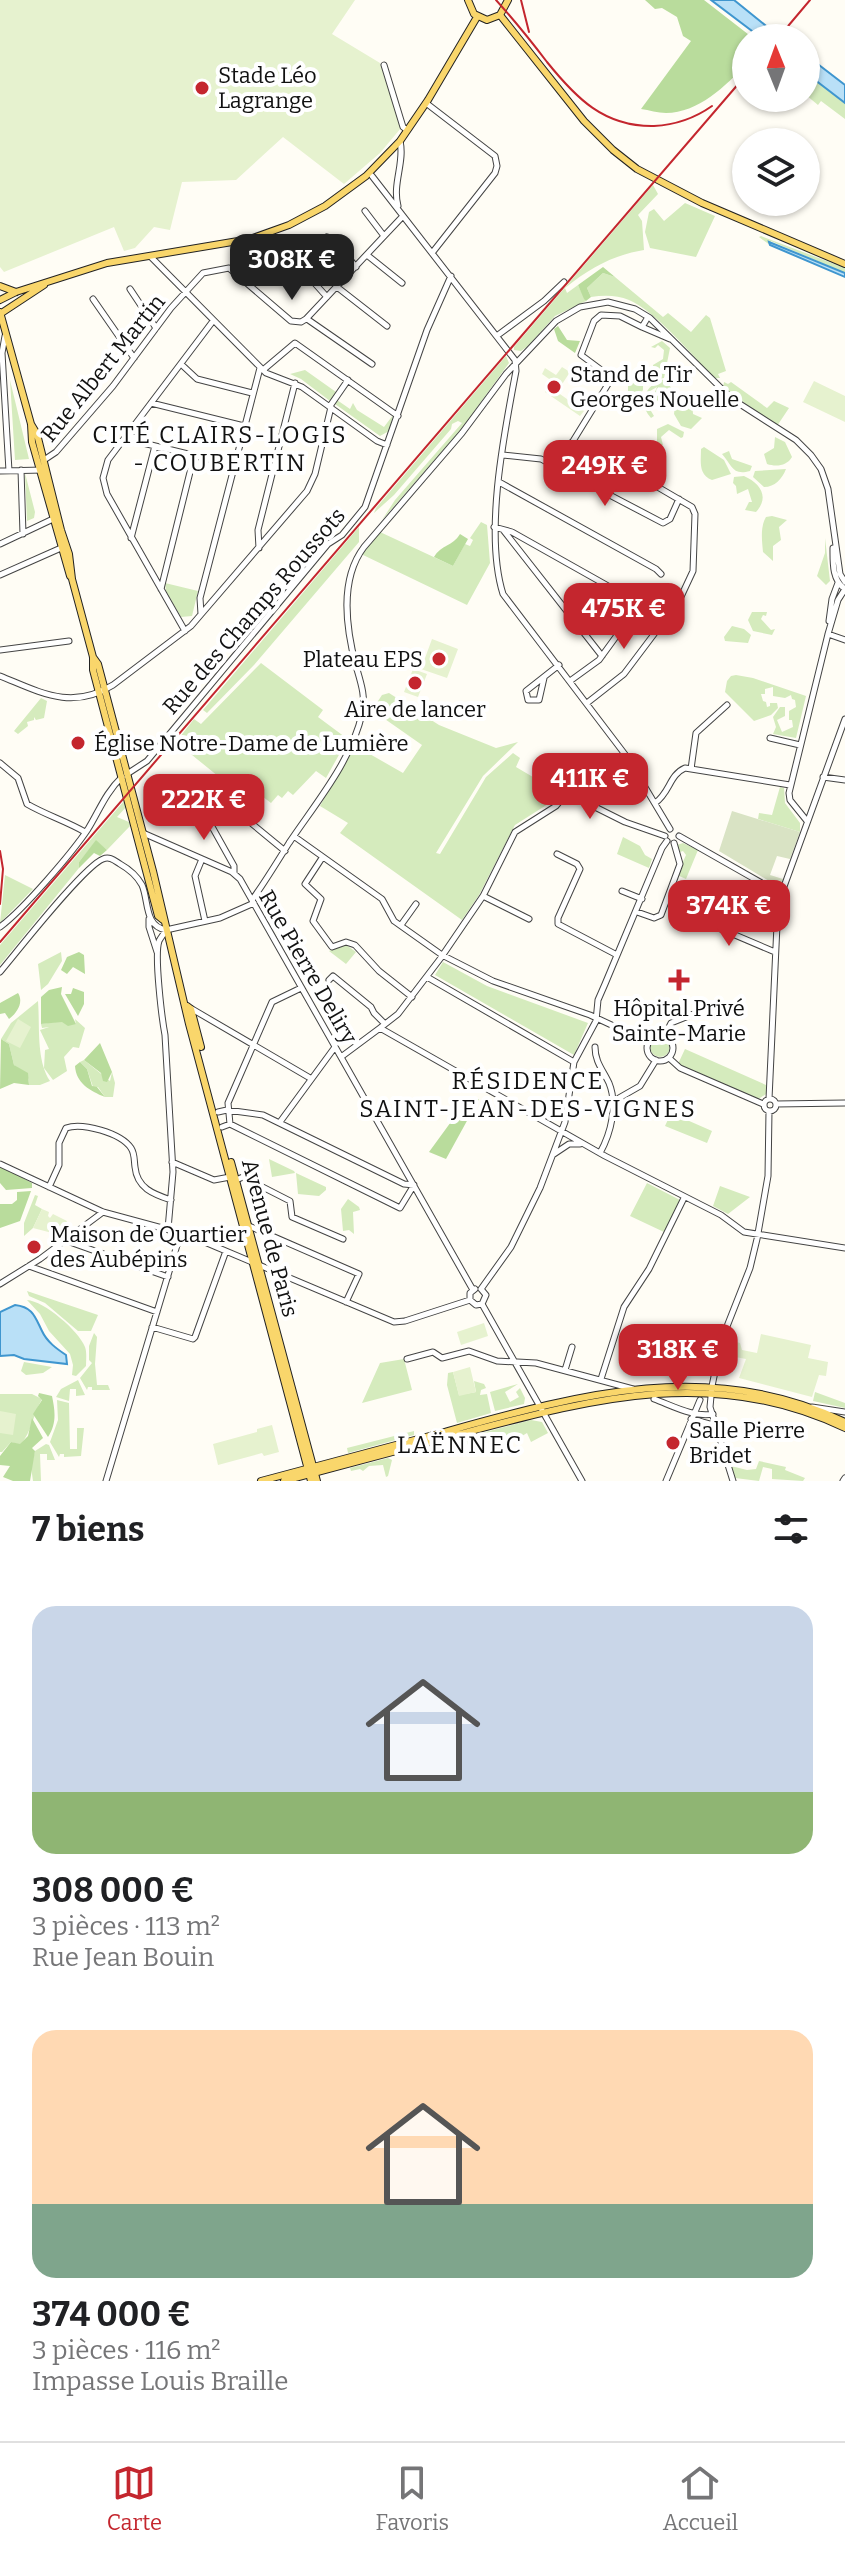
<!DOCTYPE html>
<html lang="fr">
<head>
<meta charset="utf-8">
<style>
	body { margin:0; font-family:Bitter,serif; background:#f6f6f6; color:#202124; height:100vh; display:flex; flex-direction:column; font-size:30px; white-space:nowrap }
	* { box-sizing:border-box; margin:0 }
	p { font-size:26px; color:#757577 }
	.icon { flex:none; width:44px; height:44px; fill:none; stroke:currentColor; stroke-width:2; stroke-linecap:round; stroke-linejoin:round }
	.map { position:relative; height:1481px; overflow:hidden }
	.panel { display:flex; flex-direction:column; background:#fff; flex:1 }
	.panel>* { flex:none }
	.needle { width:52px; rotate:359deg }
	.fabs { position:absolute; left:732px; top:24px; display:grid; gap:16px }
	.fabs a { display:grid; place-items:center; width:88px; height:88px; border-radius:50%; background:#fff; box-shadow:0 2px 6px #0004; font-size:40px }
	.price { position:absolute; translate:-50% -68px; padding:0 18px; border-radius:16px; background:#c4262e; color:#fff; font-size:26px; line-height:52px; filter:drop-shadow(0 2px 4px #0008) }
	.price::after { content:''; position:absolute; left:50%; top:48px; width:24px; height:18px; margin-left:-12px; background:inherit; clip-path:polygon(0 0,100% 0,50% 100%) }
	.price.selected { background:#222; color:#fff }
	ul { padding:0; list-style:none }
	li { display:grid; align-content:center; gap:16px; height:424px; padding:0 32px }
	li span { display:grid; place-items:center; height:248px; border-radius:24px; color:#555 }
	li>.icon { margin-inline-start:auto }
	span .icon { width:144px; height:144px; fill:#fffc; stroke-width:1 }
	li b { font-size:34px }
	h2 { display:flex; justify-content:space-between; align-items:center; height:96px; padding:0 32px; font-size:34px }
	.tab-bar { display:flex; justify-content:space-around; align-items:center; height:112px; border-top:2px solid #e0e0e0; background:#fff; font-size:22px; color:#757577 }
	.tab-bar a { display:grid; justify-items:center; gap:4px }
	.tab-bar .selected { color:#c4262e }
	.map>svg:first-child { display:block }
	.green { fill:#d5ebbd }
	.forest { fill:#b9dc9c }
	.cemetery { fill:#d9e3c4 }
	.pitch { fill:#e6f2cf }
	.water { fill:#b9e0f7; stroke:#3f96cf; stroke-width:2 }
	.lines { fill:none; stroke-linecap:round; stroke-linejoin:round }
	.minor-casing { stroke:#444; stroke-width:7 }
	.major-casing { stroke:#222; stroke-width:8 }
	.minor { stroke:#fff; stroke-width:5 }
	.major { stroke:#f9d66b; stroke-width:6 }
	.rail { stroke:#c4262e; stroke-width:2 }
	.poi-dot { fill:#c4262e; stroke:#fff; stroke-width:3 }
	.labels { text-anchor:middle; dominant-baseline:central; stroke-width:8; stroke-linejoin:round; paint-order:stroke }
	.poi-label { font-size:22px; fill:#111; stroke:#fff; text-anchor:start }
	.street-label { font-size:22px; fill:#111; stroke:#fff }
	.neighbourhood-label { font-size:24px; letter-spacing:2px; fill:#111; stroke:#fff }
</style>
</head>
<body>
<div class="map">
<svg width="845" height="1481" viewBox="0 0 845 1481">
	<rect width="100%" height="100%" fill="#fffdf5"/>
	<path class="green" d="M806 73 845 103V119L821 101 818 105 806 95Z
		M653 185 658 194 638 215 642 221 644 250C613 255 590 268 565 288L567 293 578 285 586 301 555 316 528 346 521 351 514 350V347Z
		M685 203 715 216 696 257 650 248 645 232 649 212 654 209 664 221Z
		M761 236 845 268V273L773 242 771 241 770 245 759 237Z
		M603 273 615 277 663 317 668 313 691 332 706 315 710 318 726 371 718 374 720 378H715C693 357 656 311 629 300 617 295 604 295 591 297L587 288Z
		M662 341 670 348 664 378 653 380 649 373 653 371V365L663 359 664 350 658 345 655 348 651 347Z
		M506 356 509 363 460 431 382 520 395 500 462 423 458 421 452 424 451 429 394 495 374 513 376 508Z
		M305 370 336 392 330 401 301 379 290 374Z
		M628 378 643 386V390L638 398 621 397 628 391Z
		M665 379 672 389V394L658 387 664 400 662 402 652 399 657 387 650 391 648 406 654 416 651 418C637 403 645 384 665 379Z
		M10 380 29 459 15 460Z
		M724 382 728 384 731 382 767 408 774 401 789 408 777 426 723 388Z
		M684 392 698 397 692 403 693 414 702 418 691 429 681 426 674 414 676 397Z
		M337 400 350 409 353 403 357 410 384 427 393 415 389 431 380 436 335 404Z
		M668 424 684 432 683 437 681 438 669 430 661 437 663 445H657V429Z
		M775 437 785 442 792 457C787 466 776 467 767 464L764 454 774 448Z
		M704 447 724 460 731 474 712 480C698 475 701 461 701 449Z
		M729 451 732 459 752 466 750 471C732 476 732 465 722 454Z
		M786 469C782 479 775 487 764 487L753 477 755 471Z
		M25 473 35 512 34 518 27 521Z
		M744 476C760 483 770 497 756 512L745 510 749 502H752L748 489 737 494 736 486 733 483 734 477Z
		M772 516 787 520 779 527 781 540 773 546V561L763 552C762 541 760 527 766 517Z
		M481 522 487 525 490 563 467 605 361 554 380 532 453 566 465 544 470 546 473 540 470 538Z
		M359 527V542L254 665 207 713 203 710Z
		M825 538 830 581 826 585 817 576 825 553Z
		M165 583 198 591 192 616 181 617 166 591Z
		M752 612H767L766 616 763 615 761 619 771 630 775 629 772 635 753 631 748 620Z
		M732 626 744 629 751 635 748 643 725 641 724 637Z
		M261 663 323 710 318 717 349 740 344 746 333 747 340 753 326 778 316 771 293 795 288 791 282 798 278 795 271 803 237 777 229 785 176 742 194 719 201 724Z
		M736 675 753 678 806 696 796 738 773 734 776 727 773 717 780 707H785V716L777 720 782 732 793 727 792 720H789V711L796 707 795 700 792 699 791 695 785 698 773 696V687L765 689V694H761L763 701 766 702 767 707 770 706V703H777L778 708 771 715 754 721 725 692 727 681 731 676Z
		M389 693 439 725 496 748 518 742 483 776 436 853 440 854 486 777 513 753 520 758 516 767 538 780 537 783 559 797 515 825 479 895 462 920 340 833 348 823 320 806 354 745 403 773 422 745 372 710 382 695Z
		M41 698 47 701 44 718 36 720 34 717V720L27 722 28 726 18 734 14 731Z
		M780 787 784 788 785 803 800 823V832L758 819 759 813 772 815Z
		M124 801 127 806 117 817 129 822 130 826 107 850 96 841 79 862V868L0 965V945Z
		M623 837 640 846 645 855 652 859 649 868 617 854Z
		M683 843 698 850 686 879 677 875 686 855 683 851 680 852 677 845Z
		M5 875 33 889 0 923Z
		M345 944 356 952 346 964 329 951Z
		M61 952 62 961 48 984 41 990 38 964Z
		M443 962 487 986 588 1023 574 1055 435 975Z
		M38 1001C40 1026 36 1060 50 1081L40 1085H29C30 1073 21 1071 14 1065L9 1044 1 1039 11 1023Z
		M75 1019 85 1028 79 1048 73 1047 64 1057 67 1071 53 1080 44 1068 45 1050 49 1049 40 1030 49 1027 42 1028 41 1024 62 1021 76 1024Z
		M650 1047a10 10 0 1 1 20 0a10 10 0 1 1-20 0Z
		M685 1049 766 1085V1094L757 1100 678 1064Z
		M84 1060 110 1081 112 1072 115 1083 113 1097H105L98 1087H93L87 1069 80 1062Z
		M671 1113 712 1131 707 1143 665 1126Z
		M269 1159 294 1171 295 1173 272 1177Z
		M296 1173 326 1187V1190L319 1196 298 1194Z
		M647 1183 680 1200 664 1232 630 1216Z
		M720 1186 750 1197 728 1214 713 1206Z
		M35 1195 38 1196 35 1205 42 1209 33 1228 24 1236V1223Z
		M348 1199 359 1207 360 1210 353 1212 354 1234 349 1230 343 1231 341 1209Z
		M27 1291 98 1315 91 1331H78L45 1303 29 1296Z
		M27 1300C44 1301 79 1331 85 1347 87 1352 86 1360 86 1366L76 1376 72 1375 73 1365 70 1354 49 1331 40 1314Z
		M94 1333 97 1337 95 1364 97 1385H108L110 1390H92V1387H88L87 1390 80 1378 92 1363 89 1360V1346Z
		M404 1359 412 1390 362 1403 380 1363Z
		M24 1362 52 1367 43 1373 26 1375 21 1371Z
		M453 1372 459 1395 476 1392 474 1381 484 1384 486 1388 481 1390 480 1395 487 1394 491 1413 457 1423 447 1385 448 1373Z
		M78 1380 85 1395 76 1396V1389H70L69 1401 56 1397 61 1389Z
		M518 1384 505 1392 510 1402 519 1397 516 1392 520 1388 525 1398 524 1404 495 1411 490 1392Z
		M815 1392 845 1403V1408L813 1401Z
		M0 1394H32L42 1399C33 1414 32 1432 20 1445L11 1442 2 1452H0Z
		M57 1400 69 1403 70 1449H77V1428H84L81 1456 64 1457V1454H60L59 1457 50 1442 58 1420Z
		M531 1420 542 1422 548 1433 531 1442 527 1433 517 1439 504 1440 502 1436 452 1448 451 1441Z
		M414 1431V1435L348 1453 347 1448Z
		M46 1444 49 1445 55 1460H47V1454H40L41 1481H33L31 1467 35 1451Z
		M388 1458 392 1460 388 1476 386 1477 383 1465 369 1466 363 1471 360 1469 351 1471 350 1468Z
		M759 1461 786 1467 785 1470 805 1478 803 1481 772 1479V1469L763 1467 759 1481 735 1478 731 1466 747 1470 756 1469Z"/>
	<path class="forest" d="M645 0H704L753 38H746V64C726 86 698 113 666 113 658 113 649 110 641 109L691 41 683 36 677 17 662 8 655 9Z
		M603 267 615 277 603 273 587 288 591 297 586 301 584 299 578 285Z
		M558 326 567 340 580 341 575 353 558 341 554 329Z
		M460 534 468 539 453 566 434 557C441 545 453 546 460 534Z
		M96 840 107 850 100 856 94 853 79 868V862Z
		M79 952 84 955 85 974 73 967 67 974 61 970 67 957Z
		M62 987 61 994 76 1024 68 1026 62 1022 41 1024V997L49 990Z
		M73 988 84 992V1004L78 1016 65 994H71Z
		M18 993C24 1002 17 1013 9 1019L5 1013 0 1014V1003Z
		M1 1039 9 1044 14 1065 28 1073 29 1085 14 1083 0 1089Z
		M100 1043 112 1072 107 1082 103 1081 101 1073 84 1060Z
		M80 1062 87 1069 92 1086 97 1087 105 1097C90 1091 76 1083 75 1066Z
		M479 1099 446 1159 429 1152 456 1115 459 1114 465 1118 475 1100Z
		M0 1166 32 1183V1188L6 1190 0 1183Z
		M31 1191 20 1221 0 1228V1204H12L17 1200V1192Z
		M39 1393 52 1396C55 1411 57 1423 48 1437L33 1414 42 1400 38 1396Z
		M32 1418 43 1438 32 1448 35 1451 30 1481H13L3 1477 10 1466 0 1465V1456L11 1442 20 1444 28 1436Z"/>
	<path class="cemetery" d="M732 811 800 832 790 859 777 856 770 875 783 879 782 882 774 884 719 851Z"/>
	<path class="pitch" d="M0 0H355L332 34 380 63 401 128 380 153 344 184 283 137 236 180 182 182 170 230 154 227 135 248 124 251 114 227 4 272 0 267Z
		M562 367 570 372 557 392 584 411 580 416 545 392 552 381 542 374 545 368 556 375Z
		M814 381 845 396V422L803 402Z
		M432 639 458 649 447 678 421 669Z
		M413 669 427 674 418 697 404 692Z
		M18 1019 31 1027 20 1048 6 1041Z
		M42 1209 49 1212 48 1216 50 1218 53 1214 67 1221 60 1235 33 1228Z
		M484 1323 488 1336 461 1345 457 1332Z
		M761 1334 811 1345 808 1358 828 1362 826 1376 819 1375 812 1397 739 1378 746 1359 735 1357 733 1350 723 1348 725 1339 740 1343 742 1350 757 1353Z
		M470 1367 476 1392 459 1396 453 1372Z
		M0 1411 16 1414 13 1435 0 1433Z
		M272 1425 279 1452 264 1456 262 1453 218 1465 213 1444 257 1432V1429Z"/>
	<path class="water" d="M711 0H734L781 38 760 37Z
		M806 55 845 85V103L806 73Z
		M769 242 845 273V277L770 245Z
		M15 1305C33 1307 35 1317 42 1331 47 1342 57 1349 66 1355L67 1364 24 1359 14 1355 0 1356V1312Z"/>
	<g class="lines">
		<defs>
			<path id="minor" d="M384 65 403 127 407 130
				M426 103 495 156 497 166 495 173 432 253
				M372 176 515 360 516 371C504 434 484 533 503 594L627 757 670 829
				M398 206C392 184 405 162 400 141
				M365 211 384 236
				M327 237 335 241 356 267
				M367 255 402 283
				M150 256 266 373 302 387 377 441 387 445
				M284 256 292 258 327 297
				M337 287 387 326
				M130 289 156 328
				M93 299 134 358
				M307 319 372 364
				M642 327 670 339
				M498 335 544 301 564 282
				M5 336 2 353 9 471
				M182 365 197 379 252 393
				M263 370 295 343 398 416
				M151 403 244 426
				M330 406 348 380
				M128 434 143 443 233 465
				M571 443 644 479 692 507 695 514 693 571 679 601 624 674 587 703
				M503 455 541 459 663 523 670 519 679 499
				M44 460 56 452 113 386 171 308 203 273 229 268 291 321 301 322 306 319 403 216
				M557 467 610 381 608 375 581 355 594 321 601 315 620 316 642 327 648 317
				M21 470 23 534
				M0 471 43 470
				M499 482 656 569 661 574
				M494 527 512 532 640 604
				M504 531 602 656
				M131 538 155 446
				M0 544 53 519
				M259 548 258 530 295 383
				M833 548C833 563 832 580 845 589
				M0 575 61 548
				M161 589 194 456
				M201 614 200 598 260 368
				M829 621 832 599 838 583
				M185 631 107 494 103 478 108 460 213 321
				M828 634 845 640
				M0 650 69 641
				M0 676C40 692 71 711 113 685L191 626 307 491 315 474 331 407
				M544 678 539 700H528L526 691 559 665
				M570 681 599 660 647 594
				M770 738 800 745
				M0 763 18 778 27 804C46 815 66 821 85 832
				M577 764 574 780 567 793 625 822 665 836
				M691 769 696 733 727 705
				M127 774 147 761 328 544 342 535 365 507 427 330 451 276
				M823 777 845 780
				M211 788 219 798
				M215 794 201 807 234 866V873
				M655 803C670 793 669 775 685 768L790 785
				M245 818 285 851
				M807 821 790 800 789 793 828 634 838 600 845 589
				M143 833 232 872 240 879 473 1290
				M679 836 781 894
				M295 837 382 899 394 921 442 955 493 981 590 1015 648 1042
				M557 854 577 864 580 869 558 918V924L617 955
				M322 858 305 884 321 899 313 921 332 947 346 942 355 945 379 971 412 997
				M202 859 195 876 205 921
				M622 891 642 899
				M483 896 529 919
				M252 900C265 882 277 862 289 843 315 804 351 762 362 714 366 697 361 683 356 666 346 628 339 580 364 547L462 433 506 374 556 321 580 307 608 302 635 309 650 318 732 399 796 440 811 455 821 469 828 489 840 574 845 582
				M637 912 654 918 661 915 680 864 674 843
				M695 918 775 952
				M149 919V927L157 952
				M401 925 416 904
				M0 927C23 910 72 853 88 829 99 811 106 792 122 777
				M166 930C164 934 161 937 159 941 154 955 162 1019 165 1035L173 1172 168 1229
				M166 930 220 918 254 903
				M0 972C17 952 84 866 103 859 110 856 115 861 120 864 129 869 137 876 142 885 149 901 144 926 166 930
				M427 977 574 1062
				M329 980 333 976 371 1007 374 1013 385 1024
				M192 1009 310 1078
				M380 1028 398 1014 440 959 483 896 515 832 556 806 567 793
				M647 1048a13 13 0 1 1 26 0a13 13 0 1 1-26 0Z
				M665 1035 671 1023 696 1013 697 1007
				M595 1047C595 1062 603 1070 609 1083 618 1105 611 1133 600 1153
				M341 1057 380 1028 605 1156 721 1215 744 1232 845 1248
				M669 1058 680 1068 763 1104
				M619 1098 640 1086 656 1060
				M764 1105a6 6 0 1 1 12 0a6 6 0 1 1-12 0Z
				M769 1099 778 903 845 719
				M776 1104 845 1103
				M218 1112 227 1110 263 1115 404 1184 414 1185 400 1208 230 1124 222 1127
				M280 1122 335 1047
				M230 1124 228 1103 272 1002 301 988
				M554 1154 569 1144H580
				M172 1162 214 1180 230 1177
				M0 1164 103 1212 188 1235 394 1322 405 1321 470 1300
				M236 1180 243 1177 290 1201 292 1217 343 1239
				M49 1187 59 1165V1143L66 1128C82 1122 121 1133 131 1148 135 1154 134 1161 135 1167 137 1188 153 1194 171 1200
				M249 1226 359 1274 346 1302
				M67 1241 168 1277
				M29 1266 157 1312
				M0 1284 40 1259 103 1212
				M475 1289 470 1293V1300L476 1305 482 1304
				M481 1289 511 1247 540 1188 565 1122 574 1062 596 1021 598 1000 605 984 662 848 667 841
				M481 1289 486 1295 482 1304
				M482 1304 582 1481
				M152 1327 193 1339 195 1337 226 1251
				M407 1359 433 1352 442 1358 469 1351 497 1361 536 1363 633 1389
				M565 1370 572 1347
				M601 1379 624 1307 649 1269 684 1198
				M654 1399C671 1405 694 1418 713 1414
				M812 1407 845 1412
				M691 1419 717 1426
				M106 1481 181 1232
				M666 1481 700 1400
				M733 1481 710 1407 712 1386 722 1339 750 1268 757 1239 768 1176 769 1111
				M843 1481 845 1478"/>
			<path id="major" d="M468 0 474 14 487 20 500 15 508 0
				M500 15 584 121 613 150 637 169 702 203 845 264
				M0 286 16 292
				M0 300 16 292 107 263 250 239 289 225 325 206 366 176 400 141 428 100 477 17
				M0 312 31 424 32 442 70 576
				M0 314 44 285
				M31 424 37 434 61 530 69 554 72 579 93 657V670L158 916 163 920
				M93 657 98 664 153 871 189 1024 311 1481
				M187 1006 191 1009 201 1047
				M231 1162 317 1481
				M261 1481C319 1466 378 1450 437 1434 574 1396 708 1356 845 1422
				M284 1481C343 1465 402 1450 460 1434 592 1399 714 1365 845 1428"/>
		</defs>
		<use href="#minor" class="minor-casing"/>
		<use href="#major" class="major-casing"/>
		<use href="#minor" class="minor"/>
		<use href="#major" class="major"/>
		<path class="rail" d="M496 0C514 20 531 41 547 62 576 98 604 127 654 126 674 125 695 118 712 106
			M521 0 529 32
			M778 38 810 0
			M0 851 3 869 0 904
			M0 942 746 75"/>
	</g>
	<g class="poi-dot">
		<circle cx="202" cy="88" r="8"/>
		<circle cx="554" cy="387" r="8"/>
		<circle cx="439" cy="659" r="8"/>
		<circle cx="415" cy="683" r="8"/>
		<circle cx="78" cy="743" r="8"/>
		<path d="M675 968h8v8h8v8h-8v8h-8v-8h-8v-8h8z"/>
		<circle cx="34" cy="1247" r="8"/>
		<circle cx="673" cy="1443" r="8"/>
	</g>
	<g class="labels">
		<g class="poi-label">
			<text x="218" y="75">Stade Léo<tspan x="218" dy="25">Lagrange</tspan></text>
			<text x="570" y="374">Stand de Tir<tspan x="570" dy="25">Georges Nouelle</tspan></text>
			<text x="423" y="659" text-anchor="end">Plateau EPS</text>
			<text x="415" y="709" text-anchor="middle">Aire de lancer</text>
			<text x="94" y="743">Église Notre-Dame de Lumière</text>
			<text x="679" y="1008" text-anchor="middle">Hôpital Privé<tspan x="679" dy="25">Sainte-Marie</tspan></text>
			<text x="50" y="1234">Maison de Quartier<tspan x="50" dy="25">des Aubépins</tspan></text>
			<text x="689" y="1430">Salle Pierre<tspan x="689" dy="25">Bridet</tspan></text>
		</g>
		<g class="street-label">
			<text transform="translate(103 368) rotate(-51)">Rue Albert Martin</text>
			<text transform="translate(254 611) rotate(-49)">Rue des Champs Roussots</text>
			<text transform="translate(308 967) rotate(60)">Rue Pierre Deliry</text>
			<text transform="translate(270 1238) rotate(75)">Avenue de Paris</text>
		</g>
		<g class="neighbourhood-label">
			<text x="220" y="435">CITÉ CLAIRS-LOGIS<tspan x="220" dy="28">- COUBERTIN</tspan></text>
			<text x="528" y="1081">RÉSIDENCE<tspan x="528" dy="28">SAINT-JEAN-DES-VIGNES</tspan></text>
			<text x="460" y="1445">LAËNNEC</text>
		</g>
	</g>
</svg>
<div class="fabs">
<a><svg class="needle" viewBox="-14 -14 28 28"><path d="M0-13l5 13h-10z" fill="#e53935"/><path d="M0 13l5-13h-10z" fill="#757577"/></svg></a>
<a><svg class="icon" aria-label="layers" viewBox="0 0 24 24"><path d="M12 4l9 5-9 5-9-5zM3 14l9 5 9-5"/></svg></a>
</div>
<b class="price selected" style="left:292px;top:302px">308K €</b>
<b class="price" style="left:605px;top:508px">249K €</b>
<b class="price" style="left:624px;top:651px">475K €</b>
<b class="price" style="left:590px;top:821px">411K €</b>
<b class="price" style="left:204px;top:842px">222K €</b>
<b class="price" style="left:729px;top:948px">374K €</b>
<b class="price" style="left:678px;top:1392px">318K €</b>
</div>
<section class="panel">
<h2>7 biens<svg class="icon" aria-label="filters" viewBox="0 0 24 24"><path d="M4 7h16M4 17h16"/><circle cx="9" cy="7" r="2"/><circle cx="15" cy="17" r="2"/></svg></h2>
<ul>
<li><span style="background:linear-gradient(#c9d6e8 75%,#8fb573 0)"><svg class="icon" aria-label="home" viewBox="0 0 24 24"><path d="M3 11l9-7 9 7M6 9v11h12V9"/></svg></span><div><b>308 000 €</b><p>3 pièces · 113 m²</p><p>Rue Jean Bouin</p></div></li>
<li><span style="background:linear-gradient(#ffd9b3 70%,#7fa58c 0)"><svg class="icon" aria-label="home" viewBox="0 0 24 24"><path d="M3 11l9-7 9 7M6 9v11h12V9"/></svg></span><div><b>374 000 €</b><p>3 pièces · 116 m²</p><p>Impasse Louis Braille</p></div></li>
</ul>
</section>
<nav class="tab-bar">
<a class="selected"><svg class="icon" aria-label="map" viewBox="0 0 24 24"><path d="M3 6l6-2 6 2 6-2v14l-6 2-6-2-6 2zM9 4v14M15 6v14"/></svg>Carte</a>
<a><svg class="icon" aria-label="saved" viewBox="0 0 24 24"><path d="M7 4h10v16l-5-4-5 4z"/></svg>Favoris</a>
<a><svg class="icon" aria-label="home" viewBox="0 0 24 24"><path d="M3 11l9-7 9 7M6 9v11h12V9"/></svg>Accueil</a>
</nav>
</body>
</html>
